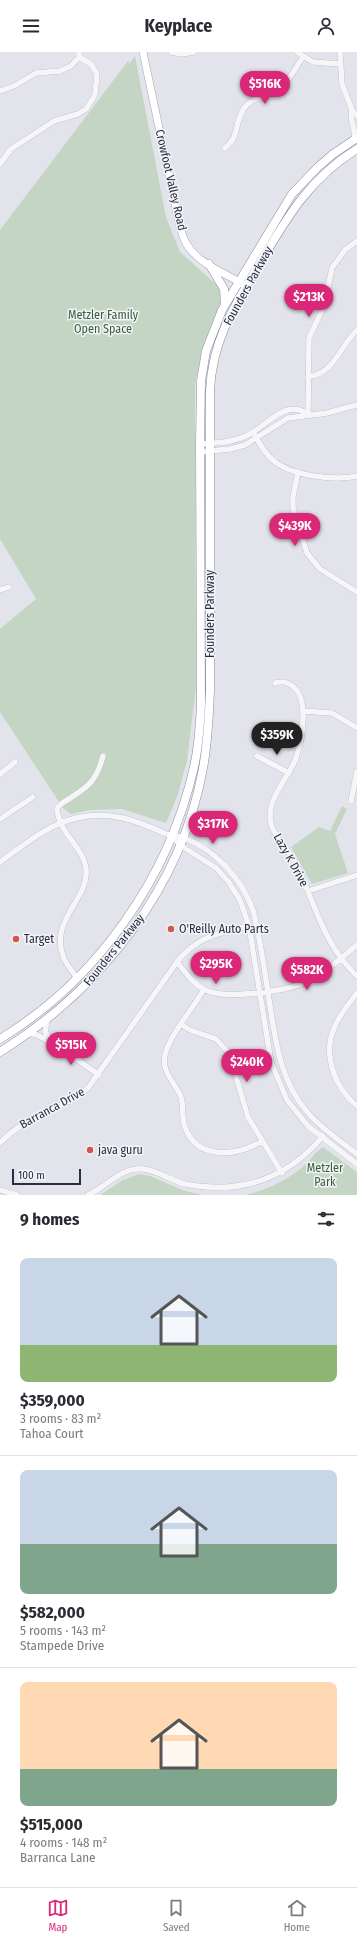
<!DOCTYPE html>
<html lang="en">
<head>
<meta charset="utf-8">
<style>
	body { margin:0; font-family:"Fira Sans Condensed",sans-serif; background:#f7f7f7; color:#2b2b33; height:100vh; display:flex; flex-direction:column; font-size:15px; white-space:nowrap }
	* { box-sizing:border-box; margin:0 }
	p { font-size:13px; color:#7c7c81 }
	.icon { flex:none; width:22px; height:22px; fill:none; stroke:currentColor; stroke-width:2; stroke-linecap:round; stroke-linejoin:round }
	.map { position:relative; height:1143px; overflow:hidden }
	.drawer { display:flex; flex-direction:column; background:#fff; flex:1 }
	.drawer>* { flex:none }
	.scale { position:absolute; left:12px; bottom:10px; width:69px; box-sizing:border-box; padding-left:4px; border:2px solid #2a2d44; border-top:0; font-size:11px; line-height:14px; white-space:nowrap; color:#2a2d44; -webkit-text-stroke:3px #f3f4f8; paint-order:stroke }
	.price { position:absolute; translate:-50% -34px; padding:0 9px; border-radius:14px; background:#db2777; color:#fff; font-size:13px; line-height:26px; filter:drop-shadow(0 1px 2px #0008) }
	.price::after { content:''; position:absolute; left:50%; top:24px; width:12px; height:9px; margin-left:-6px; background:inherit; clip-path:polygon(0 0,100% 0,50% 100%) }
	.price.current { background:#222; color:#fff }
	ul { padding:0; list-style:none }
	li { display:grid; align-content:center; gap:8px; height:212px; padding:0 20px }
	li+li { border-top:1px solid #e1e1e2 }
	li span { display:grid; place-items:center; height:124px; border-radius:8px; color:#555 }
	li>.icon { margin-inline-start:auto }
	span .icon { width:72px; height:72px; fill:#fffc; stroke-width:1 }
	li b { font-size:17px }
	h2 { display:flex; justify-content:space-between; align-items:center; height:48px; padding:0 20px; font-size:17px }
	header { display:flex; justify-content:space-between; align-items:center; height:52px; padding:0 20px; background:#fff; font-size:18px; font-weight:700 }
	.menu { display:flex; justify-content:space-around; align-items:center; height:56px; border-top:1px solid #e1e1e2; background:#fff; font-size:11px; color:#7c7c81 }
	.menu a { display:grid; justify-items:center; gap:2px }
	.menu .current { color:#db2777 }
	.map>svg:first-child { display:block }
	.green { fill:#c4d5c4 }
	.lines { fill:none; stroke-linecap:round; stroke-linejoin:round }
	.minor-casing { stroke:#acadb9; stroke-width:6 }
	.major-casing { stroke:#a2a5b7; stroke-width:8 }
	.highway-casing { stroke:#8a8da2; stroke-width:9 }
	.minor { stroke:#f6f6f9; stroke-width:5.5 }
	.major { stroke:#fff; stroke-width:7 }
	.highway { stroke:#fff; stroke-width:8 }
	.poi-dot { fill:#d05848; stroke:#f3f4f8; stroke-width:1.5 }
	.labels { text-anchor:middle; dominant-baseline:central; stroke-width:3; stroke-linejoin:round; paint-order:stroke }
	.street-label { font-size:12px; fill:#2a2d44; stroke:#f3f4f8 }
	.park-label { font-size:12px; fill:#38603b; stroke:#f3f4f8 }
	.poi-label { font-size:12px; fill:#2a2d44; stroke:#f3f4f8; text-anchor:start }
</style>
</head>
<body>
<header><svg class="icon" aria-label="menu" viewBox="0 0 24 24"><path d="M4 6h16M4 12h16M4 18h16"/></svg>Keyplace<svg class="icon" aria-label="person" viewBox="0 0 24 24"><circle cx="12" cy="8" r="4"/><path d="M4 21q1-7 8-7t8 7"/></svg></header>
<div class="map">
<svg width="357" height="1143" viewBox="0 0 357 1143">
	<rect width="100%" height="100%" fill="#e3e4eb"/>
	<path class="green" d="M135 4 166 165 180 200 219 235 221 249 203 294 195 332 196 634 187 709 177 745 166 771 122 757 90 758 71 762 63 756 0 660V577L36 547 0 487V178L128 9 129 12Z
		M342 754 347 757 335 782 348 821 312 832 291 795 319 775 330 779Z
		M323 1095 357 1120V1143H245C267 1138 288 1128 305 1113 311 1107 316 1099 323 1095Z
		M139 1122 150 1124 182 1138 202 1143H100L123 1128Z"/>
	<g class="lines">
		<defs>
			<path id="minor" d="M171 0 182 2 194 0
				M297 0 313 10 340 12
				M340 0 342 32 352 58 357 64
				M0 39 14 34 36 21 60 19 71 14 79 5
				M352 58C348 69 357 74 354 88
				M225 96C240 84 234 72 243 58 251 44 265 47 277 40 288 32 295 16 303 5
				M0 112 11 97 54 69 78 62 86 57 95 43 97 22 91 12 79 5V0
				M308 325C335 321 339 295 357 278
				M308 363 309 286 324 254 332 216 345 198 357 189
				M253 380C259 390 264 401 273 408 290 424 335 429 357 424
				M200 392C215 391 231 391 246 384 267 375 283 346 308 362
				M200 400 230 397 245 393 288 366 327 361 357 353
				M298 420 293 445V456L307 501 320 517 357 540
				M0 538 9 535
				M275 631C279 630 284 629 287 631 312 640 302 688 296 706 289 725 270 743 270 764 270 782 288 796 295 811 316 852 322 891 357 924
				M304 659 332 661 357 676
				M257 704 289 721
				M0 722 15 710
				M351 749 357 719
				M0 767 33 745
				M172 784 180 793 216 816 228 829 240 848 249 874 271 1010 287 1048 308 1074 357 1112
				M0 810C24 793 47 773 76 766 109 758 136 768 166 782 172 784 178 783 184 786 216 798 241 826 253 858 261 890 265 922 270 954 276 993 281 1030 308 1061 322 1077 340 1089 357 1102
				M308 839 357 823
				M177 910C185 920 193 932 205 938 227 948 290 939 310 928 327 919 342 905 357 893
				M77 927C73 919 66 913 63 904 50 867 89 847 86 818 85 796 58 781 57 756L61 752C85 737 96 732 103 704
				M204 937C193 957 170 982 165 1003 161 1020 175 1030 181 1045 184 1054 181 1065 185 1075 197 1109 237 1104 262 1089
				M357 941C349 951 340 962 335 974 322 1002 334 1035 357 1054
				M47 968 45 980 54 991 99 1023
				M182 973 190 978 216 987 229 1001 248 1065 282 1121
				M29 981 37 983 53 991
				M0 1091C24 1064 61 1059 88 1036L177 910C197 884 219 881 249 874
				M0 1138 17 1143
				M88 1143C104 1136 118 1119 136 1117 153 1115 169 1128 185 1132 241 1143 287 1127 323 1084"/>
			<path id="major" d="M143 0 178 166C180 173 181 180 184 187 194 211 226 221 246 234"/>
			<path id="highway" d="M209 212 224 237 225 251
				M0 987C97 928 169 826 194 715 199 694 200 673 201 652L200 392 201 329 206 299 222 258 292 142 318 115 333 102 357 86
				M0 1000C101 937 182 835 203 716 208 690 209 664 210 638V339C212 288 235 253 260 211 287 165 310 126 357 97"/>
		</defs>
		<use href="#minor" class="minor-casing"/>
		<use href="#major" class="major-casing"/>
		<use href="#highway" class="highway-casing"/>
		<use href="#minor" class="minor"/>
		<use href="#major" class="major"/>
		<use href="#highway" class="highway"/>
	</g>
	<g class="poi-dot">
		<circle cx="171" cy="877" r="4"/>
		<circle cx="16" cy="887" r="4"/>
		<circle cx="90" cy="1098" r="4"/>
	</g>
	<g class="labels">
		<g class="street-label">
			<text transform="translate(171 128) rotate(77)">Crowfoot Valley Road</text>
			<text transform="translate(248 234) rotate(-61)">Founders Parkway</text>
			<text transform="translate(210 562) rotate(-90)">Founders Parkway</text>
			<text transform="translate(291 808) rotate(61)">Lazy K Drive</text>
			<text transform="translate(114 898) rotate(-51)">Founders Parkway</text>
			<text transform="translate(52 1056) rotate(-29)">Barranca Drive</text>
		</g>
		<g class="park-label">
			<text x="103" y="263">Metzler Family<tspan x="103" dy="14">Open Space</tspan></text>
			<text x="325" y="1116">Metzler<tspan x="325" dy="14">Park</tspan></text>
		</g>
		<g class="poi-label">
			<text x="179" y="877">O'Reilly Auto Parts</text>
			<text x="24" y="887">Target</text>
			<text x="98" y="1098">java guru</text>
		</g>
	</g>
</svg>
<div class="scale">100 m</div>
<b class="price" style="left:265px;top:53px">$516K</b>
<b class="price" style="left:309px;top:266px">$213K</b>
<b class="price" style="left:295px;top:495px">$439K</b>
<b class="price current" style="left:277px;top:704px">$359K</b>
<b class="price" style="left:213px;top:793px">$317K</b>
<b class="price" style="left:216px;top:933px">$295K</b>
<b class="price" style="left:307px;top:939px">$582K</b>
<b class="price" style="left:71px;top:1014px">$515K</b>
<b class="price" style="left:247px;top:1031px">$240K</b>
</div>
<section class="drawer">
<h2>9 homes<svg class="icon" aria-label="filters" viewBox="0 0 24 24"><path d="M4 7h16M4 17h16"/><circle cx="9" cy="7" r="2"/><circle cx="15" cy="17" r="2"/></svg></h2>
<ul>
<li><span style="background:linear-gradient(#c9d6e8 70%,#8fb573 0)"><svg class="icon" aria-label="home" viewBox="0 0 24 24"><path d="M3 11l9-7 9 7M6 9v11h12V9"/></svg></span><div><b>$359,000</b><p>3 rooms · 83 m²</p><p>Tahoa Court</p></div></li>
<li><span style="background:linear-gradient(#c9d6e8 60%,#7fa58c 0)"><svg class="icon" aria-label="home" viewBox="0 0 24 24"><path d="M3 11l9-7 9 7M6 9v11h12V9"/></svg></span><div><b>$582,000</b><p>5 rooms · 143 m²</p><p>Stampede Drive</p></div></li>
<li><span style="background:linear-gradient(#ffd9b3 70%,#7fa58c 0)"><svg class="icon" aria-label="home" viewBox="0 0 24 24"><path d="M3 11l9-7 9 7M6 9v11h12V9"/></svg></span><div><b>$515,000</b><p>4 rooms · 148 m²</p><p>Barranca Lane</p></div></li>
</ul>
</section>
<nav class="menu">
<a class="current"><svg class="icon" aria-label="map" viewBox="0 0 24 24"><path d="M3 6l6-2 6 2 6-2v14l-6 2-6-2-6 2zM9 4v14M15 6v14"/></svg>Map</a>
<a><svg class="icon" aria-label="saved" viewBox="0 0 24 24"><path d="M7 4h10v16l-5-4-5 4z"/></svg>Saved</a>
<a><svg class="icon" aria-label="home" viewBox="0 0 24 24"><path d="M3 11l9-7 9 7M6 9v11h12V9"/></svg>Home</a>
</nav>
</body>
</html>
